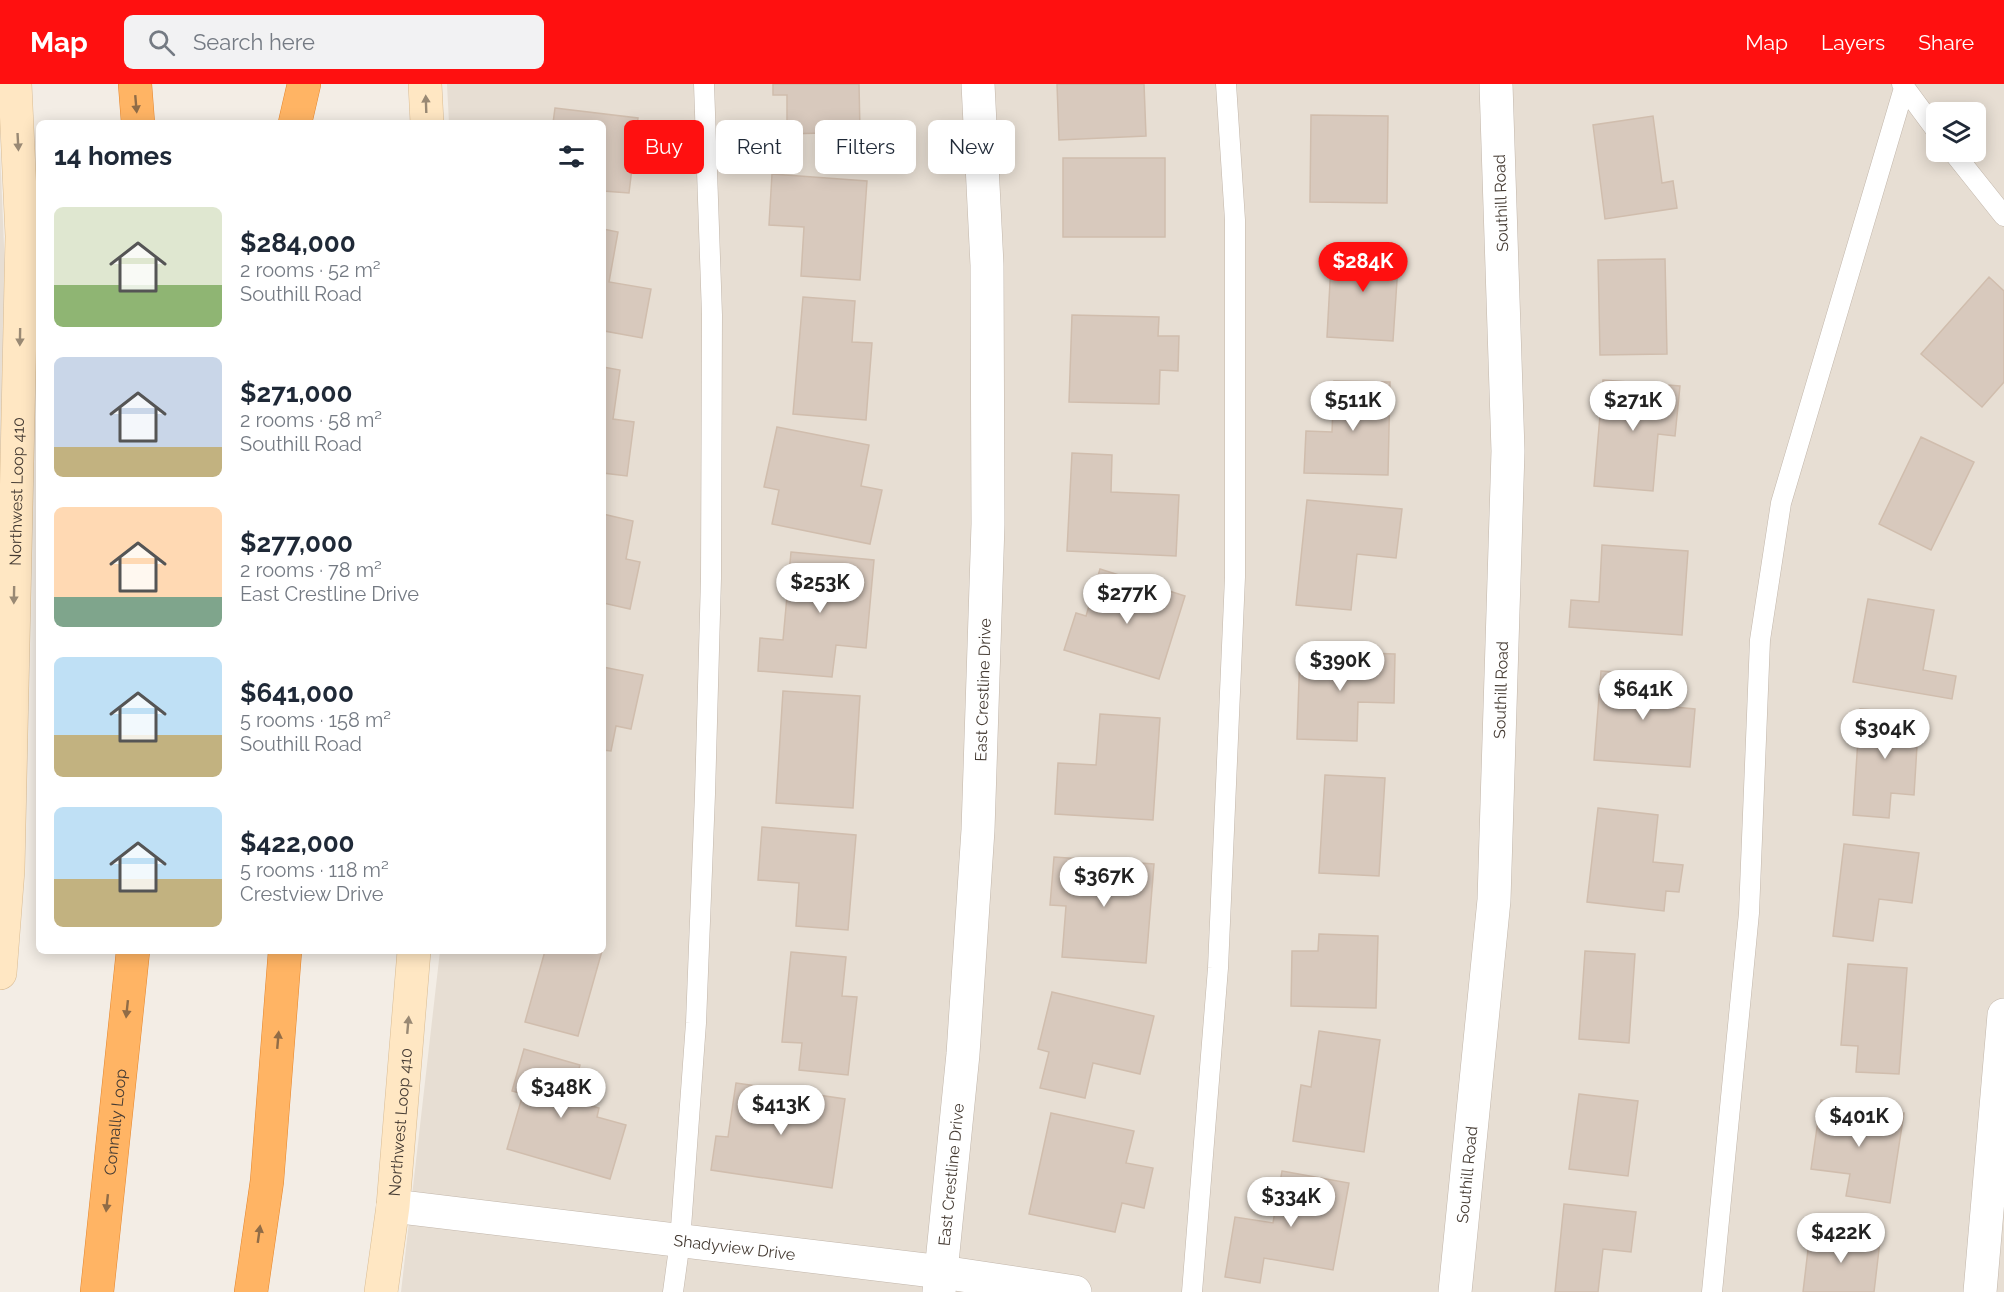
<!DOCTYPE html>
<html lang="en">
<head>
<meta charset="utf-8">
<style>
	body { margin:0; font-family:Raleway,sans-serif; background:#f2f2f3; color:#1f2937; height:100vh; display:flex; flex-direction:column; font-size:22px; white-space:nowrap }
	* { box-sizing:border-box; margin:0 }
	p { font-size:20px; color:#747a83 }
	.icon { flex:none; width:33px; height:33px; fill:none; stroke:currentColor; stroke-width:2; stroke-linecap:round; stroke-linejoin:round }
	.map { position:relative; flex:1; overflow:hidden }
	.sheet { position:absolute; left:36px; top:36px; width:570px; height:834px; display:flex; flex-direction:column; background:#fff; border-radius:9px; box-shadow:0 3px 15px #0003 }
	.sheet>* { flex:none }
	.top-card { position:absolute; left:624px; top:36px; width:570px; height:54px; display:flex; gap:12px }
	.controls { position:absolute; left:1926px; top:18px; display:grid; gap:12px }
	.controls a { display:grid; place-items:center; width:60px; height:60px; border-radius:9px; background:#fff; box-shadow:0 3px 15px #0003; font-size:30px }
	.price { position:absolute; translate:-50% -51px; padding:0 14px; border-radius:21px; background:#fff; color:#222; font-size:20px; line-height:39px; filter:drop-shadow(0 2px 3px #0008) }
	.price::after { content:''; position:absolute; left:50%; top:36px; width:18px; height:14px; margin-left:-9px; background:inherit; clip-path:polygon(0 0,100% 0,50% 100%) }
	.price.selected { background:#ff1010; color:#fff }
	ul { padding:0; list-style:none }
	li { display:flex; align-items:center; gap:18px; height:150px; padding:0 18px }
	li span { display:grid; place-items:center; flex:none; width:168px; height:120px; border-radius:9px; color:#555 }
	li>.icon { margin-inline-start:auto }
	span .icon { width:72px; height:72px; fill:#fffc; stroke-width:1 }
	li b { font-size:26px }
	h2 { display:flex; justify-content:space-between; align-items:center; height:72px; padding:0 18px; font-size:26px }
	.chip { padding:0 21px; border-radius:9px; background:#fff; box-shadow:0 3px 15px #0003; font-size:21px; line-height:54px }
	.chip.selected { background:#ff1010; color:#fff }
	header { display:flex; align-items:center; gap:36px; box-sizing:border-box; height:84px; padding:0 30px; background:#ff1010; color:#fff }
	header strong { font-size:28px }
	nav { display:flex; gap:33px; margin-inline-start:auto; font-size:21px }
	.search { width:420px; height:54px; background:#f2f2f3; display:flex; align-items:center; gap:15px; box-sizing:border-box; padding:0 21px; border-radius:9px; color:#747a83; font-size:22px }
	.map>svg:first-child { display:block }
	.residential { fill:#e7ded3; fill-rule:evenodd }
	.building { fill:#d8c9bd; stroke:#d0bdad; stroke-width:1.5 }
	.lines { fill:none; stroke-linecap:round; stroke-linejoin:round }
	.lane-casing { stroke:#c2b6aa; stroke-width:21 }
	.street-casing { stroke:#c2b6aa; stroke-width:34 }
	.secondary-casing { stroke:#d9bc94; stroke-width:34 }
	.highway-casing { stroke:#e4862e; stroke-width:34 }
	.lane { stroke:#fff; stroke-width:20 }
	.street { stroke:#fff; stroke-width:33 }
	.secondary { stroke:#ffe7c3; stroke-width:33 }
	.highway { stroke:#ffb464; stroke-width:33 }
	.oneway { fill:#906c47 }
	.oneway2 { fill:#998974 }
	.labels { text-anchor:middle; dominant-baseline:central; stroke-width:4.5; stroke-linejoin:round; paint-order:stroke }
	.street-label { font-size:16px; fill:#463c34; stroke:#fff }
</style>
</head>
<body>
<header>
<strong>Map</strong>
<div class="search"><svg class="icon" aria-label="search" viewBox="0 0 24 24"><circle cx="10" cy="10" r="6"/><path d="M15 15l6 6"/></svg>Search here</div>
<nav><a>Map</a><a>Layers</a><a>Share</a></nav>
</header>
<div class="map">
<svg width="2004" height="1208" viewBox="0 0 2004 1208">
	<rect width="100%" height="100%" fill="#f3ede5"/>
	<path class="residential" d="M447 0H2004V1208H401L440 867H603V39H449ZM1936 28H1976V68H1936Z
		M0 66 8 258 0 575Z"/>
	<path class="building" d="M773 0H859L860 48 787 50V11H773Z
		M1057 0H1144L1146 52 1059 56Z
		M555 24 638 34 629 109 603 107V39H553Z
		M1311 31 1388 32 1387 119 1310 118Z
		M1653 32 1662 99 1673 97 1677 124 1605 135 1593 41Z
		M1063 74H1165V153H1063Z
		M772 90 867 97 860 196 801 192 804 143 769 141Z
		M603 145 618 148 609 198 651 205 642 254 604 247 603 253Z
		M1332 162 1399 166 1393 257 1327 253Z
		M1665 175 1667 270 1600 271 1598 176Z
		M1989 193 2004 207V298L1982 323 1921 270Z
		M803 213 855 217 852 258 872 259 866 336 793 330Z
		M1072 231 1159 233 1158 252H1179L1178 287 1160 286 1159 320 1069 318Z
		M603 283 620 286 613 335 634 338 627 392 603 389Z
		M1603 296 1680 302 1675 352 1658 350 1653 407 1594 402Z
		M1334 297 1390 298 1388 391 1304 389 1306 347 1332 348Z
		M777 343 869 361 861 402 882 406 870 460 772 440 779 406 764 403Z
		M1921 353 1974 378 1931 466 1879 440Z
		M1072 369 1112 371 1111 408 1179 411 1176 472 1067 467Z
		M1307 416 1402 425 1396 474 1357 470 1351 526 1296 521Z
		M603 430 633 437 626 475 640 478 630 525 603 519Z
		M1602 461 1688 467 1682 551 1569 543 1571 516 1599 518Z
		M791 468 874 476 866 564 836 561 832 593 758 587 760 554 783 556Z
		M1100 485 1185 512 1159 595 1064 566 1076 529 1086 532Z
		M1868 515 1934 526 1923 586 1956 592 1952 615 1853 598Z
		M1300 567 1395 570 1394 619 1358 618 1357 657 1297 655Z
		M603 583 643 591 631 645 616 642 611 667 603 666Z
		M1601 587 1677 592 1675 623 1695 625 1690 683 1594 676Z
		M783 607 860 612 853 724 776 719Z
		M1860 625 1919 629 1914 711 1891 709 1889 734 1853 731Z
		M1100 630 1160 634 1153 736 1055 730 1058 679 1096 681Z
		M1325 691 1385 694 1379 792 1319 789Z
		M1598 724 1658 731 1653 778 1683 781 1679 808 1666 807 1664 827 1587 818Z
		M762 743 856 751 848 846 796 842 799 799 758 796Z
		M1844 760 1919 769 1912 819 1879 815 1873 857 1833 852Z
		M1054 773 1154 780 1146 879 1062 873 1066 822 1050 821Z
		M1319 850 1378 852 1376 924 1291 922 1292 867H1318Z
		M545 867H602L578 952 525 938Z
		M1585 867 1635 870 1629 959 1579 955Z
		M791 868 846 873 842 912 857 913 848 991 799 986 802 959 782 958Z
		M1848 880 1907 884 1899 990 1856 988 1858 962 1841 961Z
		M1052 908 1154 932 1140 990 1093 979 1085 1014 1040 1004 1049 968 1038 965Z
		M1319 947 1380 956 1364 1068 1293 1057 1301 1001 1311 1003Z
		M524 965 580 981 570 1016 599 1024 597 1033 626 1041 610 1095 507 1065 523 1010 512 1007Z
		M736 999 845 1015 832 1104 711 1086 716 1052 728 1053Z
		M1579 1010 1638 1017 1628 1092 1569 1085Z
		M1821 1016 1904 1029 1890 1119 1846 1112 1850 1090 1811 1085Z
		M1051 1029 1134 1047 1126 1079 1153 1084 1144 1124 1122 1119 1115 1148 1029 1130Z
		M1282 1087 1349 1099 1333 1186 1264 1174 1260 1199 1225 1193 1235 1133 1273 1139Z
		M1564 1120 1636 1128 1631 1168 1603 1165 1598 1208H1555Z
		M1810 1149 1880 1157 1874 1208H1803Z"/>
	<g class="lines">
		<defs>
			<path id="lane" d="M1902 0 1936 46
				M1953 68 2004 132
				M673 1208 680 1157 696 939 705 710 711 494 712 231 704 0
				M1192 1208 1218 884 1235 493V136L1226 0
				M1712 1208 1749 829 1760 556 1781 419 1904 4"/>
			<g id="street">
				<path id="s1" d="M393 1122 942 1188 1075 1208"/>
				<path id="s2" d="M939 1208 963 970 978 746 988 440 987 181 978 0"/>
				<path id="s3" d="M1455 1208 1494 816 1508 367 1496 0"/>
				<path d="M1980 1208 2004 931"/>
			</g>
			<g id="secondary">
				<path d="M425 0 427 39"/>
				<path id="s4" d="M0 889 8 786 22 152 15 0"/>
				<path id="s5" d="M381 1208 393 1122 414 867"/>
			</g>
			<g id="highway">
				<path d="M135 0 138 39"/>
				<path d="M295 39 304 0"/>
				<path id="s6" d="M97 1208 133 867"/>
				<path d="M251 1208 267 1097 285 867"/>
			</g>
		</defs>
		<use href="#lane" class="lane-casing"/>
		<use href="#street" class="street-casing"/>
		<use href="#secondary" class="secondary-casing"/>
		<use href="#highway" class="highway-casing"/>
		<use href="#lane" class="lane"/>
		<use href="#street" class="street"/>
		<use href="#secondary" class="secondary"/>
		<use href="#highway" class="highway"/>
	</g>
	<defs><path id="oneway-solid" d="M-6-.8H1V-3.2L6.5 0L1 3.2V.8H-6Z" transform="scale(1.5)"/></defs>
	<g class="oneway">
		<use href="#oneway-solid" transform="translate(136 20) rotate(85)"/>
		<use href="#oneway-solid" transform="translate(127 925) rotate(96)"/>
		<use href="#oneway-solid" transform="translate(278 956) rotate(-85)"/>
		<use href="#oneway-solid" transform="translate(107 1119) rotate(96)"/>
		<use href="#oneway-solid" transform="translate(259 1150) rotate(-82)"/>
	</g>
	<g class="oneway2">
		<use href="#oneway-solid" transform="translate(426 20) rotate(-92)"/>
		<use href="#oneway-solid" transform="translate(18 58) rotate(87)"/>
		<use href="#oneway-solid" transform="translate(20 253) rotate(91)"/>
		<use href="#oneway-solid" transform="translate(14 511) rotate(91)"/>
		<use href="#oneway-solid" transform="translate(408 941) rotate(-85)"/>
	</g>
	<g class="labels">
		<g class="street-label">
			<text transform="translate(1501 119) rotate(-92)">Southill Road</text>
			<text stroke="none"><textPath href="#s4" startOffset="482">Northwest Loop 410</textPath></text>
			<text stroke="none"><textPath href="#s2" startOffset="604">East Crestline Drive</textPath></text>
			<text stroke="none"><textPath href="#s3" startOffset="604">Southill Road</textPath></text>
			<text stroke="none"><textPath href="#s6" startOffset="171">Connally Loop</textPath></text>
			<text stroke="none"><textPath href="#s5" startOffset="171">Northwest Loop 410</textPath></text>
			<text stroke="none"><textPath href="#s3" startOffset="118">Southill Road</textPath></text>
			<text stroke="none"><textPath href="#s2" startOffset="118">East Crestline Drive</textPath></text>
			<text stroke="none"><textPath href="#s1" startOffset="344">Shadyview Drive</textPath></text>
		</g>
	</g>
</svg>
<div class="controls">
<a><svg class="icon" aria-label="layers" viewBox="0 0 24 24"><path d="M12 4l9 5-9 5-9-5zM3 14l9 5 9-5"/></svg></a>
</div>
<b class="price selected" style="left:1363px;top:209px">$284K</b>
<b class="price" style="left:1353px;top:348px">$511K</b>
<b class="price" style="left:1633px;top:348px">$271K</b>
<b class="price" style="left:820px;top:530px">$253K</b>
<b class="price" style="left:1127px;top:541px">$277K</b>
<b class="price" style="left:1340px;top:608px">$390K</b>
<b class="price" style="left:1643px;top:637px">$641K</b>
<b class="price" style="left:1885px;top:676px">$304K</b>
<b class="price" style="left:1104px;top:824px">$367K</b>
<b class="price" style="left:561px;top:1035px">$348K</b>
<b class="price" style="left:781px;top:1052px">$413K</b>
<b class="price" style="left:1859px;top:1064px">$401K</b>
<b class="price" style="left:1291px;top:1144px">$334K</b>
<b class="price" style="left:1841px;top:1180px">$422K</b>
<div class="top-card">
<a class="chip selected">Buy</a>
<a class="chip">Rent</a>
<a class="chip">Filters</a>
<a class="chip">New</a>
</div>
<section class="sheet">
<h2>14 homes<svg class="icon" aria-label="filters" viewBox="0 0 24 24"><path d="M4 7h16M4 17h16"/><circle cx="9" cy="7" r="2"/><circle cx="15" cy="17" r="2"/></svg></h2>
<ul>
<li><span style="background:linear-gradient(#dfe7d0 65%,#8fb573 0)"><svg class="icon" aria-label="home" viewBox="0 0 24 24"><path d="M3 11l9-7 9 7M6 9v11h12V9"/></svg></span><div><b>$284,000</b><p>2 rooms · 52 m²</p><p>Southill Road</p></div></li>
<li><span style="background:linear-gradient(#c9d6e8 75%,#c2b280 0)"><svg class="icon" aria-label="home" viewBox="0 0 24 24"><path d="M3 11l9-7 9 7M6 9v11h12V9"/></svg></span><div><b>$271,000</b><p>2 rooms · 58 m²</p><p>Southill Road</p></div></li>
<li><span style="background:linear-gradient(#ffd9b3 75%,#7fa58c 0)"><svg class="icon" aria-label="home" viewBox="0 0 24 24"><path d="M3 11l9-7 9 7M6 9v11h12V9"/></svg></span><div><b>$277,000</b><p>2 rooms · 78 m²</p><p>East Crestline Drive</p></div></li>
<li><span style="background:linear-gradient(#bfe0f5 65%,#c2b280 0)"><svg class="icon" aria-label="home" viewBox="0 0 24 24"><path d="M3 11l9-7 9 7M6 9v11h12V9"/></svg></span><div><b>$641,000</b><p>5 rooms · 158 m²</p><p>Southill Road</p></div></li>
<li><span style="background:linear-gradient(#bfe0f5 60%,#c2b280 0)"><svg class="icon" aria-label="home" viewBox="0 0 24 24"><path d="M3 11l9-7 9 7M6 9v11h12V9"/></svg></span><div><b>$422,000</b><p>5 rooms · 118 m²</p><p>Crestview Drive</p></div></li>
</ul>
</section>
</div>
</body>
</html>
